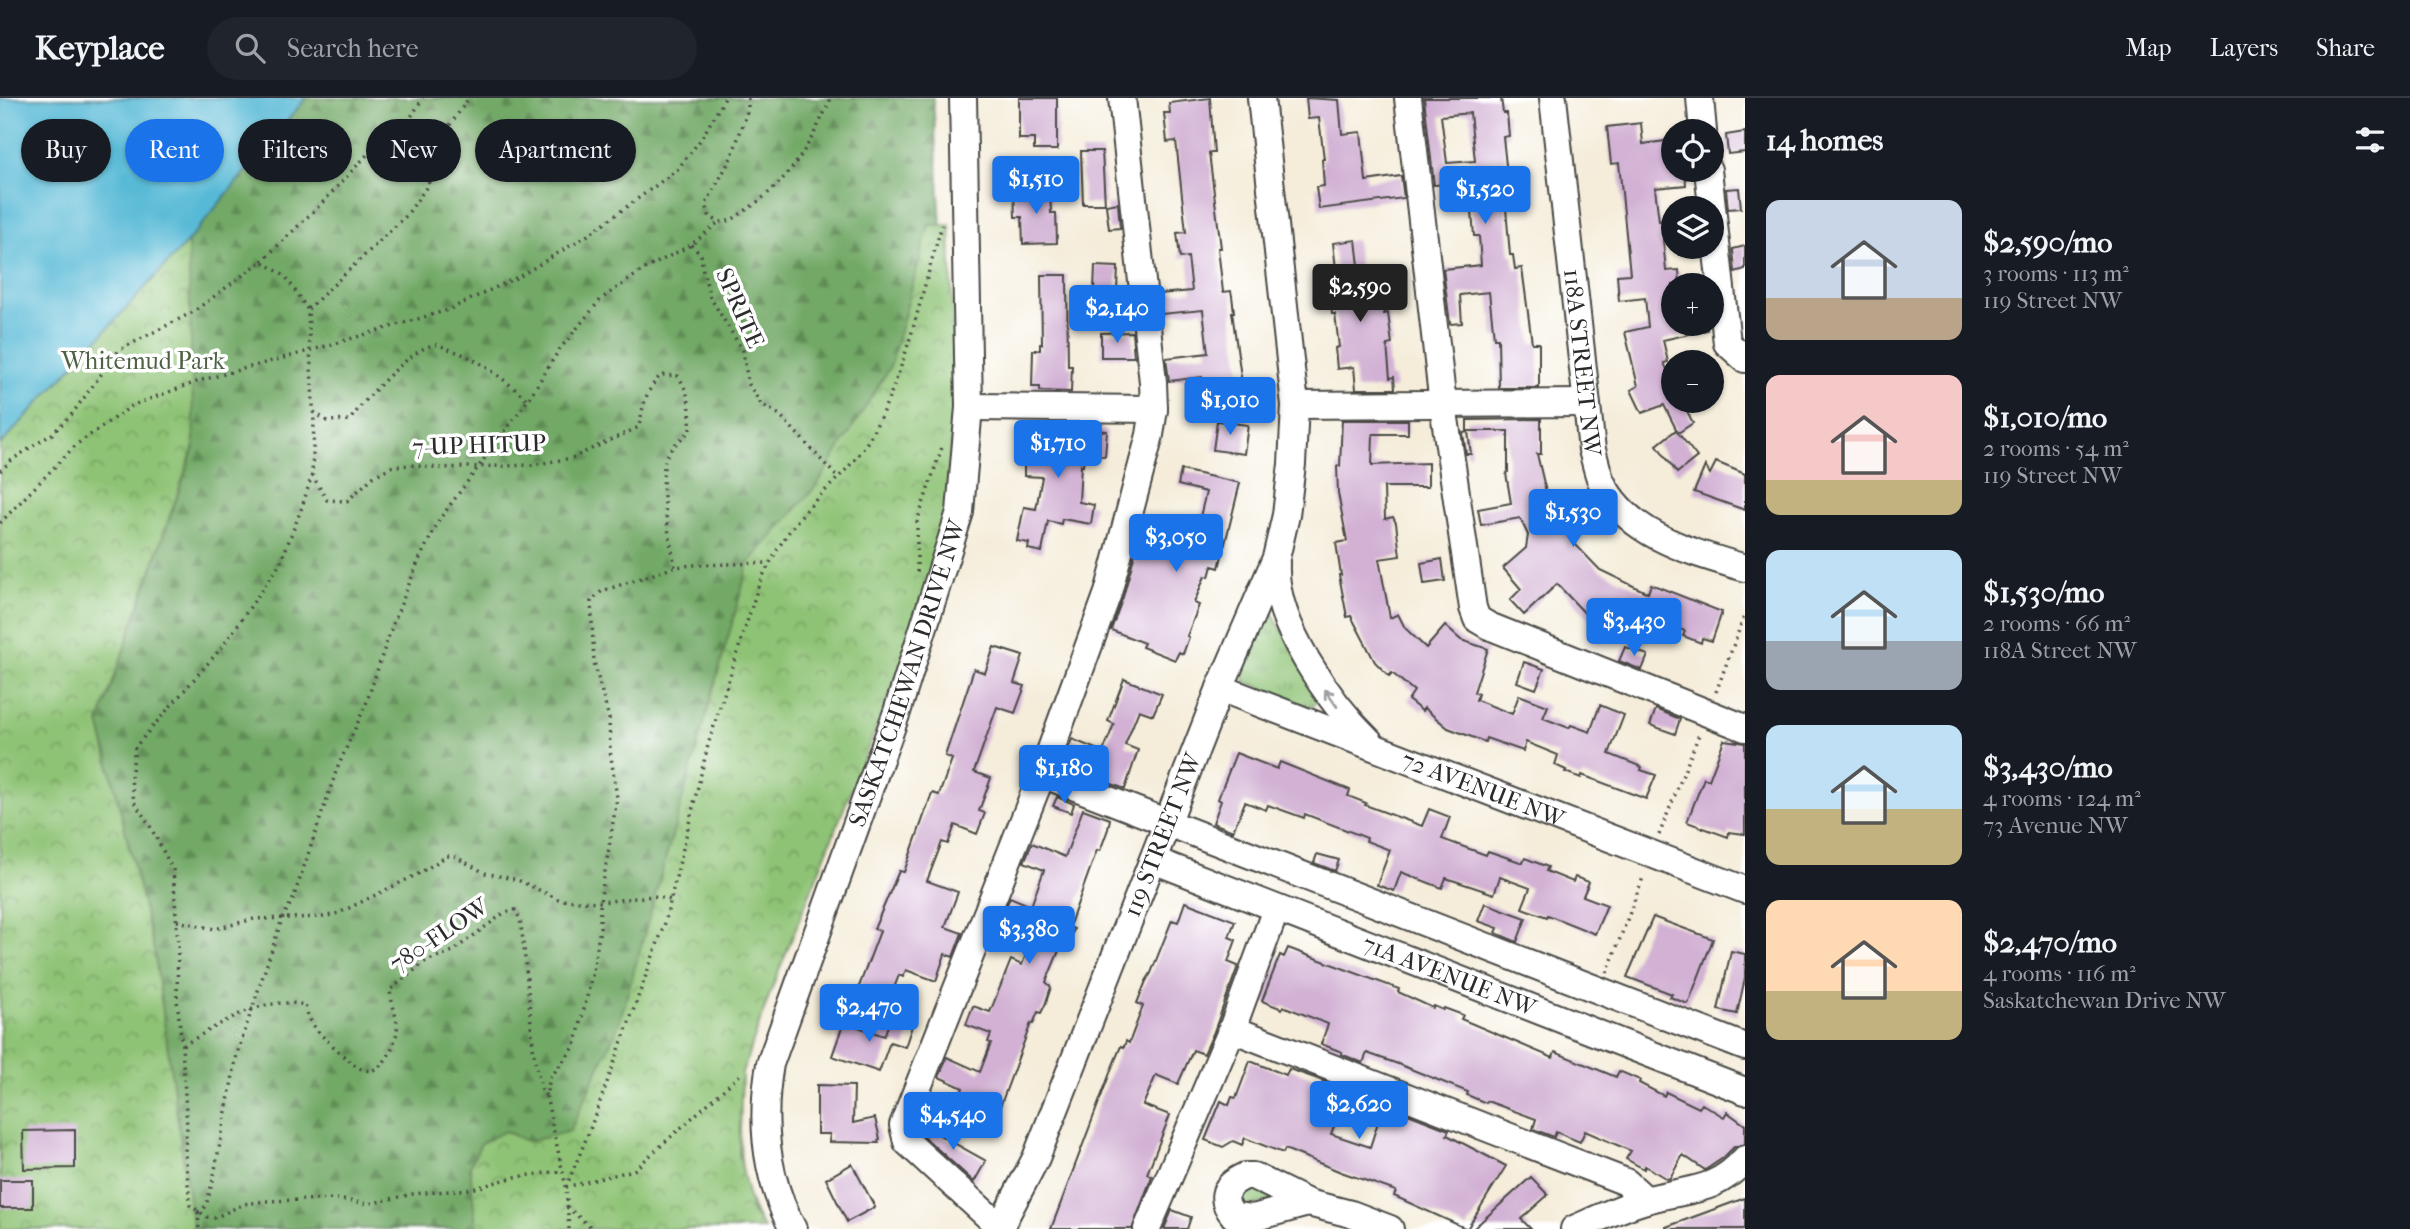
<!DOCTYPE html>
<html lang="en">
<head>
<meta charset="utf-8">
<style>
	body { margin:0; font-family:"IM FELL French Canon",serif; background:#20242c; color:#f1f3f6; height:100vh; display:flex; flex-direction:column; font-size:26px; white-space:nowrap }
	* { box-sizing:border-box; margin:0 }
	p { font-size:23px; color:#9ea1a6 }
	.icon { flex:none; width:38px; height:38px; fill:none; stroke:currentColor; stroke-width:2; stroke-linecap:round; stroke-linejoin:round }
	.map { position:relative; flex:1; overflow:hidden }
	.details { display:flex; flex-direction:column; background:#171b24; width:665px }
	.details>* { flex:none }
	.hud { position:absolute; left:21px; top:21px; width:665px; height:63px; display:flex; gap:14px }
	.controls { position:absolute; left:1661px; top:21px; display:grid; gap:14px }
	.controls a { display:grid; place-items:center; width:63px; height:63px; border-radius:50%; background:#171b24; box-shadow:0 2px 5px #0004; font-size:35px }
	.price { position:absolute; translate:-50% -60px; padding:0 16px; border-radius:7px; background:#1a73e8; color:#fff; font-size:23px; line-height:46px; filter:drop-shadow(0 2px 4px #0008) }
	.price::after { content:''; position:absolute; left:50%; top:42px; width:21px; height:16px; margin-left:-10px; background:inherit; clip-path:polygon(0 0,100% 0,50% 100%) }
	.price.active { background:#222; color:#fff }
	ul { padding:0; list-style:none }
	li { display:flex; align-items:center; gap:21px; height:175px; padding:0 21px }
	li span { display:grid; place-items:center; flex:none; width:196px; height:140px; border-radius:14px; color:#555 }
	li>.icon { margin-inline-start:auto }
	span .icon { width:84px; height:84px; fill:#fffc; stroke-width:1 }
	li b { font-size:30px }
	h2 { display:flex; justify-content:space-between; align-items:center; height:84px; padding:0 21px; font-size:30px }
	.chip { padding:0 24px; border-radius:32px; background:#171b24; box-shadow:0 2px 5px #0004; font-size:24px; line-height:63px }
	.chip.active { background:#1a73e8; color:#fff }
	header { display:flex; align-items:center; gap:42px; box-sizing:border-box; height:98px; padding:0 35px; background:#171b24; border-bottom:2px solid #363941 }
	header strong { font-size:33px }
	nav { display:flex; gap:38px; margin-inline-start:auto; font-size:24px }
	.search { width:490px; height:63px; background:#20242c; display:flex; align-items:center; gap:18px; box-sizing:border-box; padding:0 24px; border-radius:38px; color:#9ea1a6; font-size:26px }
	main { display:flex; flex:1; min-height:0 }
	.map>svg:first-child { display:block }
	.grass { fill:url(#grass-tufts); stroke:#5c7750; stroke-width:2 }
	.forest { fill:url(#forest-firs); stroke:#4e6a48; stroke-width:2 }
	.park { fill:url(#park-crowns); stroke:#5c7750; stroke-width:2 }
	.water { fill:#57b9d6; stroke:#417280; stroke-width:2 }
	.building { fill:#d2b1d4; fill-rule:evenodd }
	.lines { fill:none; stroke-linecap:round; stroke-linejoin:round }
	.minor-casing { stroke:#494845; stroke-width:30 }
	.path { stroke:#494845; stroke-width:3.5; stroke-dasharray:2 5; stroke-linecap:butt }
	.minor { stroke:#fff; stroke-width:26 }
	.oneway { stroke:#a0a0a0 }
	.labels { text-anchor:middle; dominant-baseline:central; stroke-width:7; stroke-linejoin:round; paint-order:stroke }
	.street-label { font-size:24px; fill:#2b2b2b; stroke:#fff }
	.park-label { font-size:24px; fill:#4e6045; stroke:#fff }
</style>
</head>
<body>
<header>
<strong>Keyplace</strong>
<div class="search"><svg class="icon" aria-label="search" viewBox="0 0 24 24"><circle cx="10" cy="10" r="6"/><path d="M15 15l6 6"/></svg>Search here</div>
<nav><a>Map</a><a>Layers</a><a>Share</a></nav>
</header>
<main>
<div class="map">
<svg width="1745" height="1131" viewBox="0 0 1745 1131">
	<defs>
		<pattern id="grass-tufts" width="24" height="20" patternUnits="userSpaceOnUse" patternTransform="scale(1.75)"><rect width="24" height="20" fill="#8ec374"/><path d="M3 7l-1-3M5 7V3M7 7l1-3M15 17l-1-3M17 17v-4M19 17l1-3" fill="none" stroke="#749f5f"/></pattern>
		<pattern id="forest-firs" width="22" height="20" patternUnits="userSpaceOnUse" patternTransform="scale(1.75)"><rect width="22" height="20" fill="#72a966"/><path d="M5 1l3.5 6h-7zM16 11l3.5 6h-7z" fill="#5e8a54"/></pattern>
		<pattern id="park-crowns" width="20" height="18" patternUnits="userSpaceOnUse" patternTransform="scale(1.75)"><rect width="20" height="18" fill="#8ec374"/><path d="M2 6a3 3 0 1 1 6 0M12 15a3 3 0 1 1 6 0" fill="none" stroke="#749f5f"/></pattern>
	</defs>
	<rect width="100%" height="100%" fill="#fff"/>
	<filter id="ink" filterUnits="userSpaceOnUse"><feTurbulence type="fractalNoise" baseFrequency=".0143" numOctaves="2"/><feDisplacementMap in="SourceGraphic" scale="14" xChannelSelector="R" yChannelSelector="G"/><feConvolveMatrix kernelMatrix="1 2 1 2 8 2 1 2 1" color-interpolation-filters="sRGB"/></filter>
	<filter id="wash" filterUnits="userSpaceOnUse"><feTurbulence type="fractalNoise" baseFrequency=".00686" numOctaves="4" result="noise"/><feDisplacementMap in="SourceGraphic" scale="28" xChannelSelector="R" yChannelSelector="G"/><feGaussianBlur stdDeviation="1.57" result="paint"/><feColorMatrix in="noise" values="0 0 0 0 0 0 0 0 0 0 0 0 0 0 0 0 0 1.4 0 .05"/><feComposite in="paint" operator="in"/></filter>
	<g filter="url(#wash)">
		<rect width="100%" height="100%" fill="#f5edda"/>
		<path class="grass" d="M1269 516H1273L1319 598 1312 610 1244 583 1245 567 1265 518Z
			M1246 1087 1279 1101 1237 1111 1239 1093Z"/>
		<path class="forest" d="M306 0H933L945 191 936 422 742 975C740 1028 733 1085 764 1131H193L154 852 99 624 194 349 0 347 188 143Z"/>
		<path class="park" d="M929 127H950L955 293 947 400 927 503 768 900 742 975 739 1057 752 1114 764 1131H479L476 1129 470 1068 481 1045 505 1033 528 1044 570 1033 619 926 749 465 817 387 890 269Z
			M188 143 194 348 99 624 154 852 193 1131H0V347Z"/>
		<path class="water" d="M0 0H306L188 143 0 347Z"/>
		<g id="blocks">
			<path class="building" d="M1019 0H1057V52H1034V41H1019Z
				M1210 0 1214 55H1209L1221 150H1218L1223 194 1231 193 1232 198 1234 214H1232L1243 293 1226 295 1225 293 1204 294 1202 279 1169 283 1166 260 1208 255 1203 212 1161 216 1159 196 1192 193 1188 159 1180 160 1177 135 1186 134 1176 43 1167 44 1164 15H1170L1169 5Z
				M1306 0 1339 2 1342 36 1361 34 1366 83 1401 78 1404 100 1319 111 1316 89 1324 88 1322 61H1324L1319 20 1308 21Z
				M1424 0H1501L1503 15H1507L1509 38 1503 39 1508 86H1506L1507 99H1505L1510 157H1513L1515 171 1522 170 1532 245H1539V290H1499L1498 240H1494L1489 194 1460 197 1462 225 1450 226 1443 171 1481 167 1479 138H1474L1470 89H1467V85L1434 87ZM1470 15 1475 63 1447 65 1441 18Z
				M1641 25 1643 46 1673 42V72H1685L1686 87 1655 90 1659 123 1673 122V141L1663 142 1666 173 1679 172 1680 187H1673V226H1706L1707 232 1663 242 1668 264 1664 265 1673 284 1671 303H1682L1693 325 1678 335 1664 307 1642 315 1631 292 1638 288 1625 234 1648 229 1645 200 1619 203 1617 177 1630 176 1619 65 1611 66 1607 29Z
				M1745 34V54L1728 56 1726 37Z
				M1081 53H1102L1105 106H1083Z
				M1050 90 1051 115H1056L1057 145 1023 146 1022 119H1015L1014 91Z
				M1739 90 1741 110 1728 111 1726 91Z
				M1118 105 1120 130 1109 131 1106 107Z
				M1356 142 1362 193 1376 192 1377 208 1383 207 1384 216 1388 215 1392 246 1387 247 1390 280 1394 279 1395 291H1356L1354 269 1337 271 1335 250 1339 249 1335 216H1332L1330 197 1339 196 1333 145Z
				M1745 148V171L1735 174 1733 151Z
				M1095 168 1118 169 1117 192H1094Z
				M1041 177H1067L1068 268H1072L1071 294 1040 293V289H1032L1033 252H1040V246H1042Z
				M1132 234 1134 259H1101V235Z
				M1541 321V356H1537L1551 415 1555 412 1573 444 1600 472 1648 495 1651 486 1722 514 1712 543 1702 540 1701 545 1683 538 1685 533 1661 524 1658 531 1599 507 1592 523 1557 486 1524 517 1510 502 1521 491 1503 470 1526 450 1528 437 1520 420 1481 427 1478 411 1511 405 1506 375 1508 374V333H1467V322Z
				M1342 322H1408V336H1373L1372 367 1428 365V389H1384L1385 421 1393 419 1396 425 1400 458 1379 461 1390 520 1398 516 1405 530 1426 550 1445 528 1461 542 1488 551 1474 594 1478 596 1476 602 1512 616 1519 597 1548 608 1543 620 1569 630 1571 627 1590 634 1600 607 1624 617 1609 656 1642 669 1641 672 1656 677 1646 701 1582 677 1581 680 1565 674 1566 672 1555 667 1558 657 1526 644 1523 653 1486 640 1485 644 1448 630 1424 610 1422 613 1408 602 1414 593 1392 575 1389 578 1375 564 1351 518 1347 519 1339 477H1341L1336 445 1347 443 1338 395 1337 368H1340Z
				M1217 323 1248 327 1244 356 1213 352Z
				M1042 329 1107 333 1105 358 1084 357 1083 368 1081 367 1079 404 1094 407 1091 426 1062 421 1061 426 1048 423 1042 454 1028 451 1029 445 1017 443 1024 409 1036 411 1042 379 1024 378V349H1031V340H1041Z
				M1676 332 1697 359 1677 375 1657 347Z
				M1468 334 1471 356H1466L1463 335Z
				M1716 364 1745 376V412L1694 394 1705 368 1710 376Z
				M1181 372 1240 385 1219 470 1212 468 1209 479 1205 478 1194 505 1199 507 1187 538 1189 539 1183 556 1179 554 1175 562 1142 549 1144 545 1111 532 1123 499 1140 437 1159 441 1157 448 1188 455 1189 447 1193 448 1206 394 1178 387Z
				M1442 461 1445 483 1424 486 1421 465Z
				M994 549 1023 558 1014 585 1025 588 1015 615 997 609 974 674 991 680 979 713 985 715 977 736 955 727 948 746 942 744 927 783 958 794 945 829 962 835 953 859 945 856 936 883 906 872 903 879 899 877 888 906 857 894 880 833 874 831 899 773 904 774 932 695 939 697 952 661 945 658 974 571 985 575Z
				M1625 549 1648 557 1642 572 1619 563Z
				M1524 564 1544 571 1536 591 1517 584Z
				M1124 581 1162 596 1153 617 1139 612 1125 647 1138 652 1125 691 1096 680 1098 676 1064 662 1072 641 1103 654 1114 626 1108 623Z
				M1656 611 1680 621 1675 636 1650 627Z
				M1724 642 1745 645V736L1729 734 1728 739 1687 724 1704 680 1709 682Z
				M1236 655 1277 671 1280 664 1350 692 1348 698 1366 705 1365 707 1422 728 1429 711 1450 719 1442 741 1486 757 1488 753 1523 765 1525 760 1548 769 1546 773 1573 784 1575 779 1589 784 1583 798 1607 807 1595 836 1548 817 1547 819 1522 810 1530 790 1500 779 1494 796 1446 780 1442 790 1401 774 1394 793 1377 787 1390 752 1366 743 1367 740 1305 716 1304 720 1268 707 1266 712 1245 704 1233 733 1213 725 1221 703 1218 701Z
				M1057 699 1074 706 1071 715 1053 708Z
				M1083 711 1110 721 1108 731 1100 753 1097 752 1069 829 1074 831 1065 852 1060 850 1046 884 1051 889 1045 907 1041 915 1038 914 1033 926 1031 925 994 1025 967 1015 971 1005 965 1003 967 997 961 995 963 990 939 979 947 959 980 974 991 945 988 944 991 936 966 927 973 908 990 914 1011 862 1022 867 1034 835 1026 832 1029 826 1003 816 1010 799 1031 808 1044 772 1024 764 1032 745 1065 759Z
				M1317 756 1339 762 1335 773 1314 765Z
				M1185 804 1235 823 1229 839 1236 842 1228 864 1238 868 1213 936 1204 956 1193 952 1178 986 1156 977 1143 1007 1170 1017 1147 1076 1152 1078 1132 1131H1051L1113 967 1121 948 1124 949 1126 943 1129 945 1143 908 1137 905 1146 883 1151 875 1172 822 1178 824Z
				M1485 805 1526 820 1517 844 1496 835 1498 830 1478 823Z
				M1653 819 1713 841 1688 906 1670 899 1672 896 1627 879Z
				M1288 850 1399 891 1398 894 1433 910 1434 908 1443 912 1444 910 1463 917 1461 921 1553 960 1555 954 1616 979 1619 973 1640 982 1639 985 1664 998 1666 994 1699 1010 1702 1006 1724 1019 1727 1014 1745 1027V1046L1734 1049 1723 1060 1705 1072 1683 1057 1670 1080 1667 1081 1645 1068 1644 1071 1626 1061 1631 1053 1585 1033 1580 1044 1556 1034 1554 1039 1533 1031 1536 1021 1487 1003 1486 1005 1467 997 1468 994 1398 966 1367 955 1363 965 1341 956 1342 954 1321 946 1328 926 1283 908 1282 911 1262 903 1280 857 1284 859Z
				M1731 853 1745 856V880L1737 916 1718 912Z
				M891 920 912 928 905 949 890 944 879 974 832 958 844 924 884 938Z
				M1250 963 1286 977 1289 971 1315 980 1449 1032 1447 1037 1506 1068 1467 1131 1394 1098 1396 1093 1341 1074 1285 1051 1283 1055 1245 1040 1242 1047 1233 1043 1223 1049 1205 1042 1221 1003 1229 1007 1232 999 1236 1000ZM1342 1007 1379 1021 1370 1049 1331 1036Z
				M817 987 854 988 853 1025 875 1020 880 1041 878 1042 879 1045 829 1044 830 1036H817Z
				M922 1022 940 1032 938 1036 986 1063 974 1084 921 1036 919 1028Z
				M75 1032V1070L24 1071 23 1033Z
				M852 1066 875 1109 847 1124 826 1081Z
				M1531 1079 1548 1097 1521 1121 1531 1131H1473Z
				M0 1082H33V1110H0Z
				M1745 1100V1131H1666V1129Z
				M1172 1112 1191 1119 1187 1131H1164Z"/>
		</g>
	</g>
	<g filter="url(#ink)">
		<use href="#blocks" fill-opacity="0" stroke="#494845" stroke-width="2"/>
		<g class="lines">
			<defs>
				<g id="minor">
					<path d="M1408 0 1443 307 1473 510 1477 521 1489 528 1745 630"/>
					<path id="s1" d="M1553 0 1592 352C1595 362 1597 373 1601 383 1627 438 1692 454 1745 470"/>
					<path d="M1700 0 1703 33"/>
					<path d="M1708 72 1727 245 1745 261"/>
					<path d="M1295 307 1586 305"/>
					<path d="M969 309 1154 311"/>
					<path d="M1276 466C1273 525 1330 605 1370 644"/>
					<path id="s2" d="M1220 590 1745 792"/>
					<path d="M1042 676 1745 949"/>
					<path id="s3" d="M1153 762 1745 993"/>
					<path d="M1232 931 1626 1084 1646 1102"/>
					<path d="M1245 1078H1253L1308 1105 1253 1120 1234 1118C1218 1099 1225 1087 1245 1078Z"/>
					<path d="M1308 1105 1351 1116 1390 1131"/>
					<path id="s4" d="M793 1131C765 1079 760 1024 770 966L897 614 960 414 969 309 963 0"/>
					<path id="s5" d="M999 1131 1036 1060 1220 590 1276 460 1286 417 1292 366 1295 307 1261 0"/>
					<path d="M1002 1131 907 1044 903 1027 1042 676 1108 495 1150 337 1154 311 1153 284 1122 0"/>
					<path d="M1147 1131 1232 931 1276 811"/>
					<path d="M1574 1131C1597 1121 1621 1109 1646 1102 1687 1090 1714 1096 1745 1061"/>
				</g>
			</defs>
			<use href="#minor" class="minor-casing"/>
			<path class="path" d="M748 0V11L732 58 706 106 709 117C723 131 733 121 746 112 791 82 810 47 831 0
				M404 30 423 0
				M691 147 701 157 703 173 710 199 743 253 748 285 761 306 780 317 838 380
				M262 163 323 104 379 44 404 30 445 34 469 0
				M308 211 406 118 428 87 445 34
				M314 314 327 323 350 322C363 303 413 248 435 247 440 247 446 250 451 252 482 262 503 281 528 302
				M0 373 13 361 52 336 72 316 119 252 193 214 262 163 286 179 308 212 314 325 312 377 302 409 280 466 223 548 135 649 131 681 134 704 149 726 173 772 178 846 177 901 182 948 187 1029 185 1053 190 1107 207 1119 214 1120 244 1106 267 1103 337 1101 368 1106 413 1096 472 1091 515 1079 562 1073
				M312 377 327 402 347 403 374 378 391 369 408 367 439 370 532 367 572 360 639 329C643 308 645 293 661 277L678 278C690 296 691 311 690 333 681 341 668 351 665 363 659 391 670 441 675 469
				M0 425 77 346 133 307 202 282 309 253 448 212 520 178 588 137 677 72 701 41 725 0
				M917 474V424L942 349
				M1716 594 1745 516
				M1659 737 1700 634
				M177 823 215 831 254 821 323 819 339 815 418 776 447 758H454L485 775 518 782 560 802 600 804 654 798 671 802
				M1607 875 1644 777
				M183 947C222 926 259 897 305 907 310 928 319 935 335 950 343 957 355 970 365 972 384 976 394 948 397 934 399 924 391 904 390 892L426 863 453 853 504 815 515 812 520 821 524 850 534 958 542 993 546 998
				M566 1089 589 1034 665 825 708 647 759 486C769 466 780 445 794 427 816 397 849 375 868 343 906 276 920 199 942 127
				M566 1089 634 1072 742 975
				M567 1109 593 1131
				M198 1114 206 1108 213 1082 237 956 282 821 293 801 337 671 366 606 391 531 418 464 439 422 528 302 559 252 601 201 643 172 691 147 719 124
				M198 1114 199 1131
				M569 1131 566 1089 546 998 550 980 575 948 593 874 600 830V804L617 700 610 652 609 621 594 564 591 503 602 493 675 469 694 467 768 465"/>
			<use href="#minor" class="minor"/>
		</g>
		<defs><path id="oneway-shaft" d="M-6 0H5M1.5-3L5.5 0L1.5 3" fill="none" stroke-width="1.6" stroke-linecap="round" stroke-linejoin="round" transform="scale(1.75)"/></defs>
		<use class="oneway" href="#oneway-shaft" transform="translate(1331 600) rotate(-125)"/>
	</g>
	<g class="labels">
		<g class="street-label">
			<text transform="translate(740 210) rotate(66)">SPRITE</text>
			<text stroke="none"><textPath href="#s1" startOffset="266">118A STREET NW</textPath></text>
			<text transform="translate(479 347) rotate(-2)">7-UP HITUP</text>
			<text stroke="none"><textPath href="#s4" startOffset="584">SASKATCHEWAN DRIVE NW</textPath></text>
			<text stroke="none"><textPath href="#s2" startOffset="282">72 AVENUE NW</textPath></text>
			<text stroke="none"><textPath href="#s5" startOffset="427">119 STREET NW</textPath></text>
			<text transform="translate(439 837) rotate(-34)">780-FLOW</text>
			<text stroke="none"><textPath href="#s3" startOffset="318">71A AVENUE NW</textPath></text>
		</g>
		<g class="park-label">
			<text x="143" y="263">Whitemud Park</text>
		</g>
	</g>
</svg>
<div class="controls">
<a><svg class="icon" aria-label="locate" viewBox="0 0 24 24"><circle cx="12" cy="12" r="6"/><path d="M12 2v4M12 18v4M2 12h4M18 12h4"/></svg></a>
<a><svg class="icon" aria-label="layers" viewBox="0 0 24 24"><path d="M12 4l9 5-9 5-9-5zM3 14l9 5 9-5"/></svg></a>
<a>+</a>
<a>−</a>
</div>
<b class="price" style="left:1036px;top:118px">$1,510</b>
<b class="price" style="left:1485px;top:128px">$1,520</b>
<b class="price active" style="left:1360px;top:226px">$2,590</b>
<b class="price" style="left:1117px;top:247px">$2,140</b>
<b class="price" style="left:1230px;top:339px">$1,010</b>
<b class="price" style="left:1058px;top:382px">$1,710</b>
<b class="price" style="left:1573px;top:451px">$1,530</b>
<b class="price" style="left:1176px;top:476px">$3,050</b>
<b class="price" style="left:1634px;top:560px">$3,430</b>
<b class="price" style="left:1064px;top:707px">$1,180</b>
<b class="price" style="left:1029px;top:868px">$3,380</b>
<b class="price" style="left:869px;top:946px">$2,470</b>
<b class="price" style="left:1359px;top:1043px">$2,620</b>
<b class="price" style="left:953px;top:1054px">$4,540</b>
<div class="hud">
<a class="chip">Buy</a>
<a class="chip active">Rent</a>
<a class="chip">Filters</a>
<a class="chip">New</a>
<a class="chip">Apartment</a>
</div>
</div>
<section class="details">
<h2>14 homes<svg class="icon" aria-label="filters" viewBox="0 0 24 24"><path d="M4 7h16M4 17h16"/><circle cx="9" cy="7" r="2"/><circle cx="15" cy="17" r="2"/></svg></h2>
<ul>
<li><span style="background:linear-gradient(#c9d6e8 70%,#b9a48a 0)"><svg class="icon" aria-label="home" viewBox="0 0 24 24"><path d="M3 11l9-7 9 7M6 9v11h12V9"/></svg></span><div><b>$2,590/mo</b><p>3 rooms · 113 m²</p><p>119 Street NW</p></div></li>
<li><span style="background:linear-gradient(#f6c9c9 75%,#c2b280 0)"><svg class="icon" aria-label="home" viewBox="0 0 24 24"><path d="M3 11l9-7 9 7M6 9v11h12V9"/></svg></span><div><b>$1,010/mo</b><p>2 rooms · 54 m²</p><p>119 Street NW</p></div></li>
<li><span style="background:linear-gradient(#bfe0f5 65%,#9aa5b1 0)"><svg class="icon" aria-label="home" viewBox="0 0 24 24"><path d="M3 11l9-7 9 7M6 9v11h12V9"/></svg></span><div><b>$1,530/mo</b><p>2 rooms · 66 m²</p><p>118A Street NW</p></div></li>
<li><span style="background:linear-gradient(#bfe0f5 60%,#c2b280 0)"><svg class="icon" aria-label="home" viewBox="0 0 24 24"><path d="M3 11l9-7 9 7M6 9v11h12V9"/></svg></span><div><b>$3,430/mo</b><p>4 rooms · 124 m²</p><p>73 Avenue NW</p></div></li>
<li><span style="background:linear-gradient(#ffd9b3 65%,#c2b280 0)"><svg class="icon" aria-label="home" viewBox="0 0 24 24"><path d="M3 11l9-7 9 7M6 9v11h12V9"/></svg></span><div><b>$2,470/mo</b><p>4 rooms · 116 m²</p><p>Saskatchewan Drive NW</p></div></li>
</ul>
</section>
</main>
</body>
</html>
